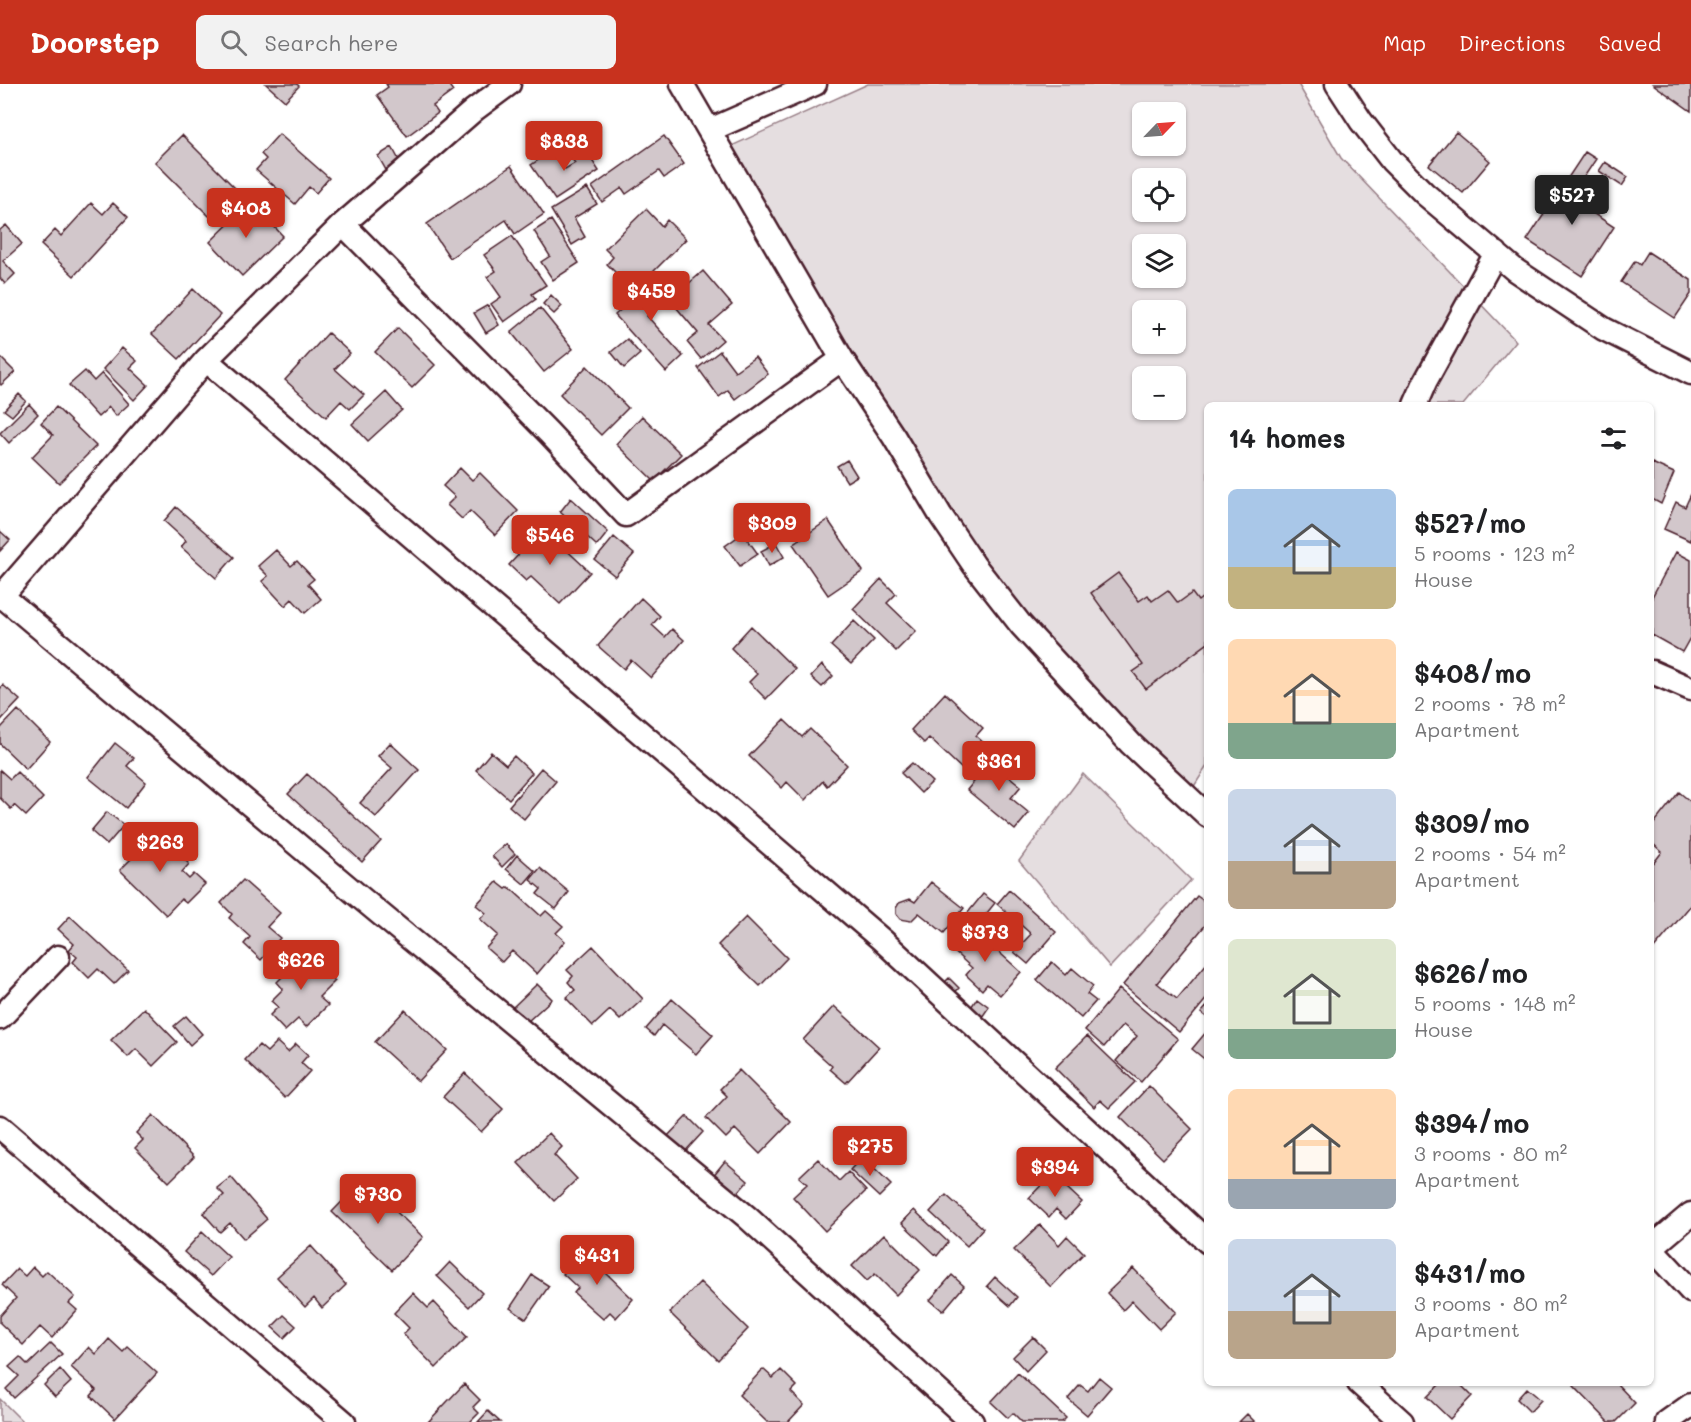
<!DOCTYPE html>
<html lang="en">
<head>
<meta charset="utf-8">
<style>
	body { margin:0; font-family:Mali,sans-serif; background:#f2f2f2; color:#202124; height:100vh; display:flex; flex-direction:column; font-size:22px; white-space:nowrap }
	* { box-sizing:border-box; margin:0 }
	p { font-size:20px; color:#757577 }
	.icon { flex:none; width:33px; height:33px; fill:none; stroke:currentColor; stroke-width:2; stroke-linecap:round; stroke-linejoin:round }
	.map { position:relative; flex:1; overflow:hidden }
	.details { position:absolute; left:1204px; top:318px; width:450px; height:984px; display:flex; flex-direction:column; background:#fff; border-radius:9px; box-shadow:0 2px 4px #0004 }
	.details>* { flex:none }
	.needle { width:39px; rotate:65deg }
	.tools { position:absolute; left:1132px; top:18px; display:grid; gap:12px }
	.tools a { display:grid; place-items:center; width:54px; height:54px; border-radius:9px; background:#fff; box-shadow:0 2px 4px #0004; font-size:30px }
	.price { position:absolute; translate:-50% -51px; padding:0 14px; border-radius:6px; background:#c8321e; color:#fff; font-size:20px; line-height:39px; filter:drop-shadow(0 2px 3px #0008) }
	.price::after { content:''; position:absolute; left:50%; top:36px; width:18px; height:14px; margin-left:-9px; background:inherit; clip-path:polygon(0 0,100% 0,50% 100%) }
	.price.on { background:#222; color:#fff }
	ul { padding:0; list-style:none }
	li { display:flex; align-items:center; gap:18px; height:150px; padding:0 24px }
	li span { display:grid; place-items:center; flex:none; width:168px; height:120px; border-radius:9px; color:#555 }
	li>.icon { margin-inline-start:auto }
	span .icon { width:72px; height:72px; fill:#fffc; stroke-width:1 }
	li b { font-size:26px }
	h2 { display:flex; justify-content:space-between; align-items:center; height:72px; padding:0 24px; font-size:26px }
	header { display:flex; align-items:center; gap:36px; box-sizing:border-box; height:84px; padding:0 30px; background:#c8321e; color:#fff }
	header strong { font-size:28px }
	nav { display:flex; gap:33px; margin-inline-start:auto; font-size:21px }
	.search { width:420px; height:54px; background:#f2f2f2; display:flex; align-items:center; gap:15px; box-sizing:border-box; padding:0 21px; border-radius:9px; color:#757577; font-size:22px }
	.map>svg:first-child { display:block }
	.green { fill:#e5dee0; stroke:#987e86; stroke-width:1.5; fill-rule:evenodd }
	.building { fill:#d2c7cb; stroke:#4a1f2b; stroke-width:1.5 }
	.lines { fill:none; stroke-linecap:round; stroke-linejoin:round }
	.minor-casing { stroke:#4a1f2b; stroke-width:27 }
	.minor { stroke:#fff; stroke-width:22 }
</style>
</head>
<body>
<header>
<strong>Doorstep</strong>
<div class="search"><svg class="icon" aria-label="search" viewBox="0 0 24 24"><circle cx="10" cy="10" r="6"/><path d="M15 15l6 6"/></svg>Search here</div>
<nav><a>Map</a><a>Directions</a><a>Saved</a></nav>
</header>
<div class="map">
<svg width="1691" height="1338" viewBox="0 0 1691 1338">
	<rect width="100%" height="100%" fill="#fff"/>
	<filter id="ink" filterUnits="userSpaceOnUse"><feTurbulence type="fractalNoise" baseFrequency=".0167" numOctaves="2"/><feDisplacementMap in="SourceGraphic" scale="12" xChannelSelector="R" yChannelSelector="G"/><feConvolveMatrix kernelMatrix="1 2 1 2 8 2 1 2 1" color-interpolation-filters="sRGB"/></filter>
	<g filter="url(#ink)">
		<path class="green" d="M868 0H1298L1341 74 1516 257 1463 321H1208L1207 682 1184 718 1006 522 716 69ZM1143 28H1176V62H1143ZM1143 94H1176V128H1143ZM1143 160H1176V194H1143ZM1143 226H1176V260H1143ZM1143 292H1176V326H1143Z
			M1083 690 1191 796 1110 883 1019 777Z
			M0 1315 23 1338H0Z"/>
		<path class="building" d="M266 0H297L299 2 285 17Z
			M386 0H448L453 7 433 22 438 29 407 52 377 11 388 3Z
			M1653 0H1691V27Z
			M1456 48 1490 77 1463 109 1429 81Z
			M279 50 329 94 316 109 309 103 295 120 256 86 266 75 261 70Z
			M182 51 236 105 209 132 155 78Z
			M664 52 684 80 664 94 659 87 626 110 622 104 602 118 592 103Z
			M392 63 400 78 386 86 378 72Z
			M584 64 599 87 555 116 531 81 553 66 565 85 575 79 570 73Z
			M1585 68 1596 75 1570 114 1614 143 1582 192 1527 156Z
			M1605 78 1628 93 1622 102 1599 87Z
			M511 82 544 130 515 150 506 136 450 174 427 140Z
			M587 104 597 120 574 134 585 153 572 161 551 126Z
			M251 118 283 152 242 192 210 158Z
			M91 119 103 130 113 119 128 133 74 192 41 161 55 146 61 152Z
			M646 125 662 142 667 136 686 155 634 207 607 180 613 173 605 165Z
			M551 136 579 179 553 196 541 178 550 172 534 147Z
			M6 141 22 160 3 177 15 190 5 200 0 194V146Z
			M512 152 546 201 532 210 536 215 504 238 491 220 501 213 487 193 496 187 484 171Z
			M1648 168 1691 196V210L1675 234 1621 198 1635 177 1640 181Z
			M703 187 732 221 709 241 723 256 701 275 687 258 698 249 670 216Z
			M661 189 676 206 647 232 683 272 666 288 615 231Z
			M193 205 220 231 179 275 152 250Z
			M551 211 562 222 554 230 543 220Z
			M488 221 499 241 486 249 474 229Z
			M540 224 573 265 544 288 511 248Z
			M398 244 435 281 412 304 375 268Z
			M328 249 350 269 335 285 364 311 350 325 341 317 326 333 285 296Z
			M627 255 640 270 624 284 611 268Z
			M122 264 137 277 130 284 148 301 134 316 103 285Z
			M720 267 735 287 755 273 768 290 735 315 728 306 719 313 698 284Z
			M0 273 15 288 1 301 0 300Z
			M587 282 628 324 601 351 560 310Z
			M85 287 94 297 102 289 129 320 116 332 109 323 98 333 69 301Z
			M386 308 402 326 368 357 352 340Z
			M19 310 26 317 12 332 4 326Z
			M29 320 38 330 9 359 0 349Z
			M56 323 96 362 59 399 32 373 53 351 41 339Z
			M642 332 681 370 654 397 616 360Z
			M847 376 857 392 847 398 837 382Z
			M1652 379 1674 389 1661 420 1652 415Z
			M460 384 472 396 480 389 518 427 495 451 470 427 462 435 447 421 455 413 443 402Z
			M1691 410V457L1664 445 1676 418 1685 423Z
			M571 414 608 448 597 462 560 428Z
			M176 423 234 473 216 494 181 463 186 457 164 437Z
			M828 436 863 487 828 511 793 460Z
			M543 444 590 488 560 520 531 493 526 497 509 481Z
			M0 447 10 456 0 467Z
			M743 449 758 470 740 482 725 462Z
			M614 453 634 470 615 492 595 476Z
			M776 459 784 473 769 482 761 467Z
			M276 466 291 482 297 477 314 495 308 500 321 515 305 529 292 515 285 522 262 497 268 492 258 482Z
			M1676 468 1691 476V552L1682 568 1652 551V513Z
			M1118 489 1139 517 1148 511 1152 517 1168 506 1178 519 1192 509 1198 517 1208 509V559L1146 605 1133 588 1143 581 1091 509Z
			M881 495 896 510 887 519 916 547 896 567 853 525Z
			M641 514 660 532 652 541 665 553 672 545 684 556 651 594 631 576 624 585 598 562Z
			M854 537 874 556 851 580 831 562Z
			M751 542 795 585 766 615 749 598 757 590 731 564Z
			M822 581 833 592 822 603 811 593Z
			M3 601 20 616 0 637V605Z
			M945 609 983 644 976 652 986 661 963 686 929 654 924 659 911 646Z
			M18 626 50 658 26 685 0 660V645Z
			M784 636 802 653 810 645 847 681 827 702 823 697 805 716 787 698 782 704 749 672Z
			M115 659 134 674 127 682 146 698 126 724 88 693Z
			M390 659 419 686 376 733 360 719 392 684 378 672Z
			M491 668 506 681 514 672 532 689 509 715 476 686Z
			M996 671 1015 686 1010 693 1021 702 1011 714 1029 729 1015 746 967 706Z
			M912 679 932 698 921 709 901 689Z
			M541 684 556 697 524 735 509 722Z
			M0 686 10 695 17 688 43 714 26 732 14 721 11 725 0 714Z
			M307 690 381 757 362 778 288 710Z
			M1679 708 1691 718V821L1652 867V781L1662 768 1652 759V742Z
			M107 728 124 741 107 761 91 747Z
			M152 743 169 759 163 765 168 770 173 764 189 780 182 788 189 795 194 790 205 800 186 819 181 815 166 831 120 786 132 774 127 769Z
			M506 760 515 770 502 783 492 772Z
			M517 771 535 787 524 800 506 785Z
			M540 784 569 808 556 825 537 810 541 805 530 796Z
			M243 796 280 829 267 843 280 854 261 876 244 860 250 853 229 834 232 830 221 819Z
			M497 798 506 805 509 803 541 832 546 827 563 842 556 849 565 857 537 890 512 867 502 878 486 864 498 851 480 835 486 829 476 821Z
			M931 798 964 824 944 849 919 829 911 837 900 835 896 830V824L899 819 910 815 915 818Z
			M1009 806 1056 848 1028 880 1014 868 1031 850 997 820Z
			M983 810 995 819 978 840 966 831Z
			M1197 812 1208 820V838L1157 899 1177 915 1208 878V913L1179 948 1123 901Z
			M70 832 128 886 114 900 98 885 89 894 73 878 77 873 69 866 74 860 58 845Z
			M746 833 787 874 760 902 718 861Z
			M971 843 1021 888 1000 911 987 900 982 906 966 891 972 884 951 865Z
			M593 862 643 915 620 936 610 926 593 942 566 914 575 906 568 898 573 892 567 886Z
			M303 864 335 897 319 913 328 921 306 943 298 935 285 947 270 931 278 923 271 917 283 905 277 898 286 889 282 885Z
			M1052 878 1066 891 1072 884 1093 902 1087 910 1096 917 1081 934 1037 896Z
			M949 894 959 904 949 915 938 905Z
			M537 900 552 915 527 938 513 923Z
			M1119 905 1178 955 1141 998 1116 977 1137 952 1123 941 1104 963 1085 946Z
			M977 914 989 923 978 939 966 931Z
			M672 915 713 951 696 970 662 941 654 952 646 945Z
			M1208 921V934L1201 929Z
			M834 922 879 963 846 999 830 985 832 982 803 956Z
			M144 924 177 958 153 982 136 965 128 973 111 956Z
			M405 926 447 966 418 997 375 958Z
			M186 932 202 950 190 961 174 942Z
			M1207 947 1208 948V978L1192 965Z
			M1087 952 1135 998 1109 1024 1100 1016 1094 1023 1055 984Z
			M277 958 288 968 296 960 308 971 301 979 310 987 285 1014 245 976 259 961 267 968Z
			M739 986 791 1038 760 1070 735 1045 726 1054 706 1034 727 1012 720 1005Z
			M465 989 503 1025 481 1048 443 1013Z
			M1149 1002 1192 1045 1163 1075 1120 1033Z
			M153 1031 194 1073 169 1098 135 1064 143 1056 136 1049Z
			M687 1032 703 1048 681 1072 664 1056Z
			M549 1049 562 1063 554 1071 577 1095 554 1117 518 1079Z
			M862 1073 891 1101 879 1113 850 1086Z
			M818 1075 839 1097 848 1088 866 1107 825 1147 793 1113 807 1100 799 1093Z
			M725 1077 748 1097 735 1112 712 1093Z
			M1052 1090 1082 1118 1066 1135 1056 1125 1049 1133 1029 1114Z
			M231 1093 267 1135 244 1155 230 1139 220 1148 203 1129 224 1111 217 1104Z
			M363 1096 423 1153 392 1186 332 1128Z
			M946 1111 983 1144 967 1162 930 1128Z
			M914 1126 948 1158 937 1172 902 1139Z
			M1040 1141 1059 1161 1067 1152 1084 1169 1051 1203 1014 1166Z
			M202 1148 229 1173 211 1192 184 1168Z
			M884 1150 920 1186 896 1211 875 1190 867 1197 852 1182Z
			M311 1162 346 1201 322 1224 314 1214 305 1223 277 1193Z
			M583 1167 594 1177 600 1171 611 1181 605 1188 633 1215 616 1234 610 1228 603 1235 574 1209 578 1204 563 1190Z
			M450 1178 482 1209 469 1223 437 1192Z
			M33 1183 42 1192 47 1187 75 1213 69 1219 77 1226 52 1254 40 1243 23 1261 0 1239V1232L16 1214 2 1201 17 1185 25 1192Z
			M1133 1184 1176 1228 1159 1245 1132 1217 1123 1226 1107 1209Z
			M532 1191 549 1202 526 1235 510 1224Z
			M952 1191 964 1202 943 1227 930 1216Z
			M995 1193 1017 1213 1010 1222 987 1202Z
			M700 1198 748 1245 718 1276 670 1229Z
			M413 1209 428 1224 434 1218 467 1253 436 1284 403 1250 409 1244 394 1229Z
			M284 1231 296 1242 284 1254 272 1243Z
			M1033 1253 1046 1266 1026 1287 1013 1273Z
			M109 1255 123 1268 128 1263 157 1289 115 1335 91 1312 96 1306 71 1283 89 1263 96 1270Z
			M51 1259 62 1270 14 1314 6 1305 19 1292 9 1283 20 1273 28 1281Z
			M60 1285 71 1298 55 1313 44 1301Z
			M763 1285 773 1294 781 1286 797 1302 791 1308 804 1321 788 1338H767L739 1311Z
			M1018 1289 1066 1334 1062 1338H1022L1013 1329 1008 1334 991 1318Z
			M1099 1293 1111 1303 1087 1331 1068 1315 1080 1301 1088 1307Z
			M1441 1299H1459L1472 1312 1450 1335 1427 1313Z
			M1578 1299H1616L1635 1319 1616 1338H1609L1574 1302Z
			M464 1300 480 1316 473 1323 479 1329 470 1338H428Z
			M1527 1304 1541 1316 1530 1328 1517 1315Z
			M488 1327 500 1338H478Z
			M1247 1330 1255 1338H1239Z"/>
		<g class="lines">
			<defs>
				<path id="minor" d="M682 0 842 275 894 353 941 432 974 481 1021 541 1131 660 1208 732
					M1337 0 1361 37 1392 77 1425 110 1515 186 1604 245 1691 289
					M710 46 815 0
					M343 140 549 349 626 431 842 275
					M206 276 882 856 1208 1158
					M1415 321 1425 298 1496 169
					M2 512 355 809 747 1133 972 1338
					M0 514 206 276 343 140 474 26 509 0
					M1652 588 1691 605
					M0 934 58 873
					M0 1043 344 1338
					M1652 1163 1691 1130
					M1652 1165 1691 1207
					M1359 1299 1402 1338
					M1667 1338 1691 1321"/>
			</defs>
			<use href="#minor" class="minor-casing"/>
			<use href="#minor" class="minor"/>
		</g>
	</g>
</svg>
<div class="tools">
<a><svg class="needle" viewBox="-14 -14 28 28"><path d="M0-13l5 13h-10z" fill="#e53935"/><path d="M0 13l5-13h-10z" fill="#757577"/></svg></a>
<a><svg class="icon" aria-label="locate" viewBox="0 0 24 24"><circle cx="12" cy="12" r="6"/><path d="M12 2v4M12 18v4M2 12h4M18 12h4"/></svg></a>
<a><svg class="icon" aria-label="layers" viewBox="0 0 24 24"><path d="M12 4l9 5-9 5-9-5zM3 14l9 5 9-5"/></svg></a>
<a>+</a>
<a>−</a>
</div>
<b class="price" style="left:564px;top:88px">$838</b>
<b class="price on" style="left:1572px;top:142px">$527</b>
<b class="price" style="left:246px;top:155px">$408</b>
<b class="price" style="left:651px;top:238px">$459</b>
<b class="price" style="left:772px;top:470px">$309</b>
<b class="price" style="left:550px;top:482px">$546</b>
<b class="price" style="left:999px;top:708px">$361</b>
<b class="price" style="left:160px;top:789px">$263</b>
<b class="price" style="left:985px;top:879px">$373</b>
<b class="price" style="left:301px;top:907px">$626</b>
<b class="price" style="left:870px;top:1093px">$275</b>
<b class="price" style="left:1055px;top:1114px">$394</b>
<b class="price" style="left:378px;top:1141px">$730</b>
<b class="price" style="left:597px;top:1202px">$431</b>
<section class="details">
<h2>14 homes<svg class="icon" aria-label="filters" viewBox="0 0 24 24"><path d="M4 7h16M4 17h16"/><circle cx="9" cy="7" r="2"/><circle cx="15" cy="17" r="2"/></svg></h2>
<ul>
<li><span style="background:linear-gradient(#a9c7e8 65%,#c2b280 0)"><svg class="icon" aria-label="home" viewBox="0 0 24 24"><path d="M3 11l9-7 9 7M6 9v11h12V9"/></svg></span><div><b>$527/mo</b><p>5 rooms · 123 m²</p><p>House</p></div></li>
<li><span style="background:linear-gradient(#ffd9b3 70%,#7fa58c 0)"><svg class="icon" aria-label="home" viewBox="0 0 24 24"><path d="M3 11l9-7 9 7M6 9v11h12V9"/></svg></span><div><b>$408/mo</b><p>2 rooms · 78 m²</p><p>Apartment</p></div></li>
<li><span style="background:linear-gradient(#c9d6e8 60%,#b9a48a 0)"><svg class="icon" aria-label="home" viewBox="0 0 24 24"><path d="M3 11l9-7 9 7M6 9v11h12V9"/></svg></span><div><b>$309/mo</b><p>2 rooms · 54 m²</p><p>Apartment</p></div></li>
<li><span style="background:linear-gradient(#dfe7d0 75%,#7fa58c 0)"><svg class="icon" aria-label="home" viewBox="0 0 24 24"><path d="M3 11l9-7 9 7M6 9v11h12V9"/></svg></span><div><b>$626/mo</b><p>5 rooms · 148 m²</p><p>House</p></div></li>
<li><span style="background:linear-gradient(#ffd9b3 75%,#9aa5b1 0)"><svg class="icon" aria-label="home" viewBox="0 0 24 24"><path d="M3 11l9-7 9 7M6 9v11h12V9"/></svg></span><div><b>$394/mo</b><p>3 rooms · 80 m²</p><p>Apartment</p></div></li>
<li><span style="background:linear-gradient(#c9d6e8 60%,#b9a48a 0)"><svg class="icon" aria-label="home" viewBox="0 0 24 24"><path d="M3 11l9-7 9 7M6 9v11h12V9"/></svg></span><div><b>$431/mo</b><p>3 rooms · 80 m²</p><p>Apartment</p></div></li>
</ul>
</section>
</div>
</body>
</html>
